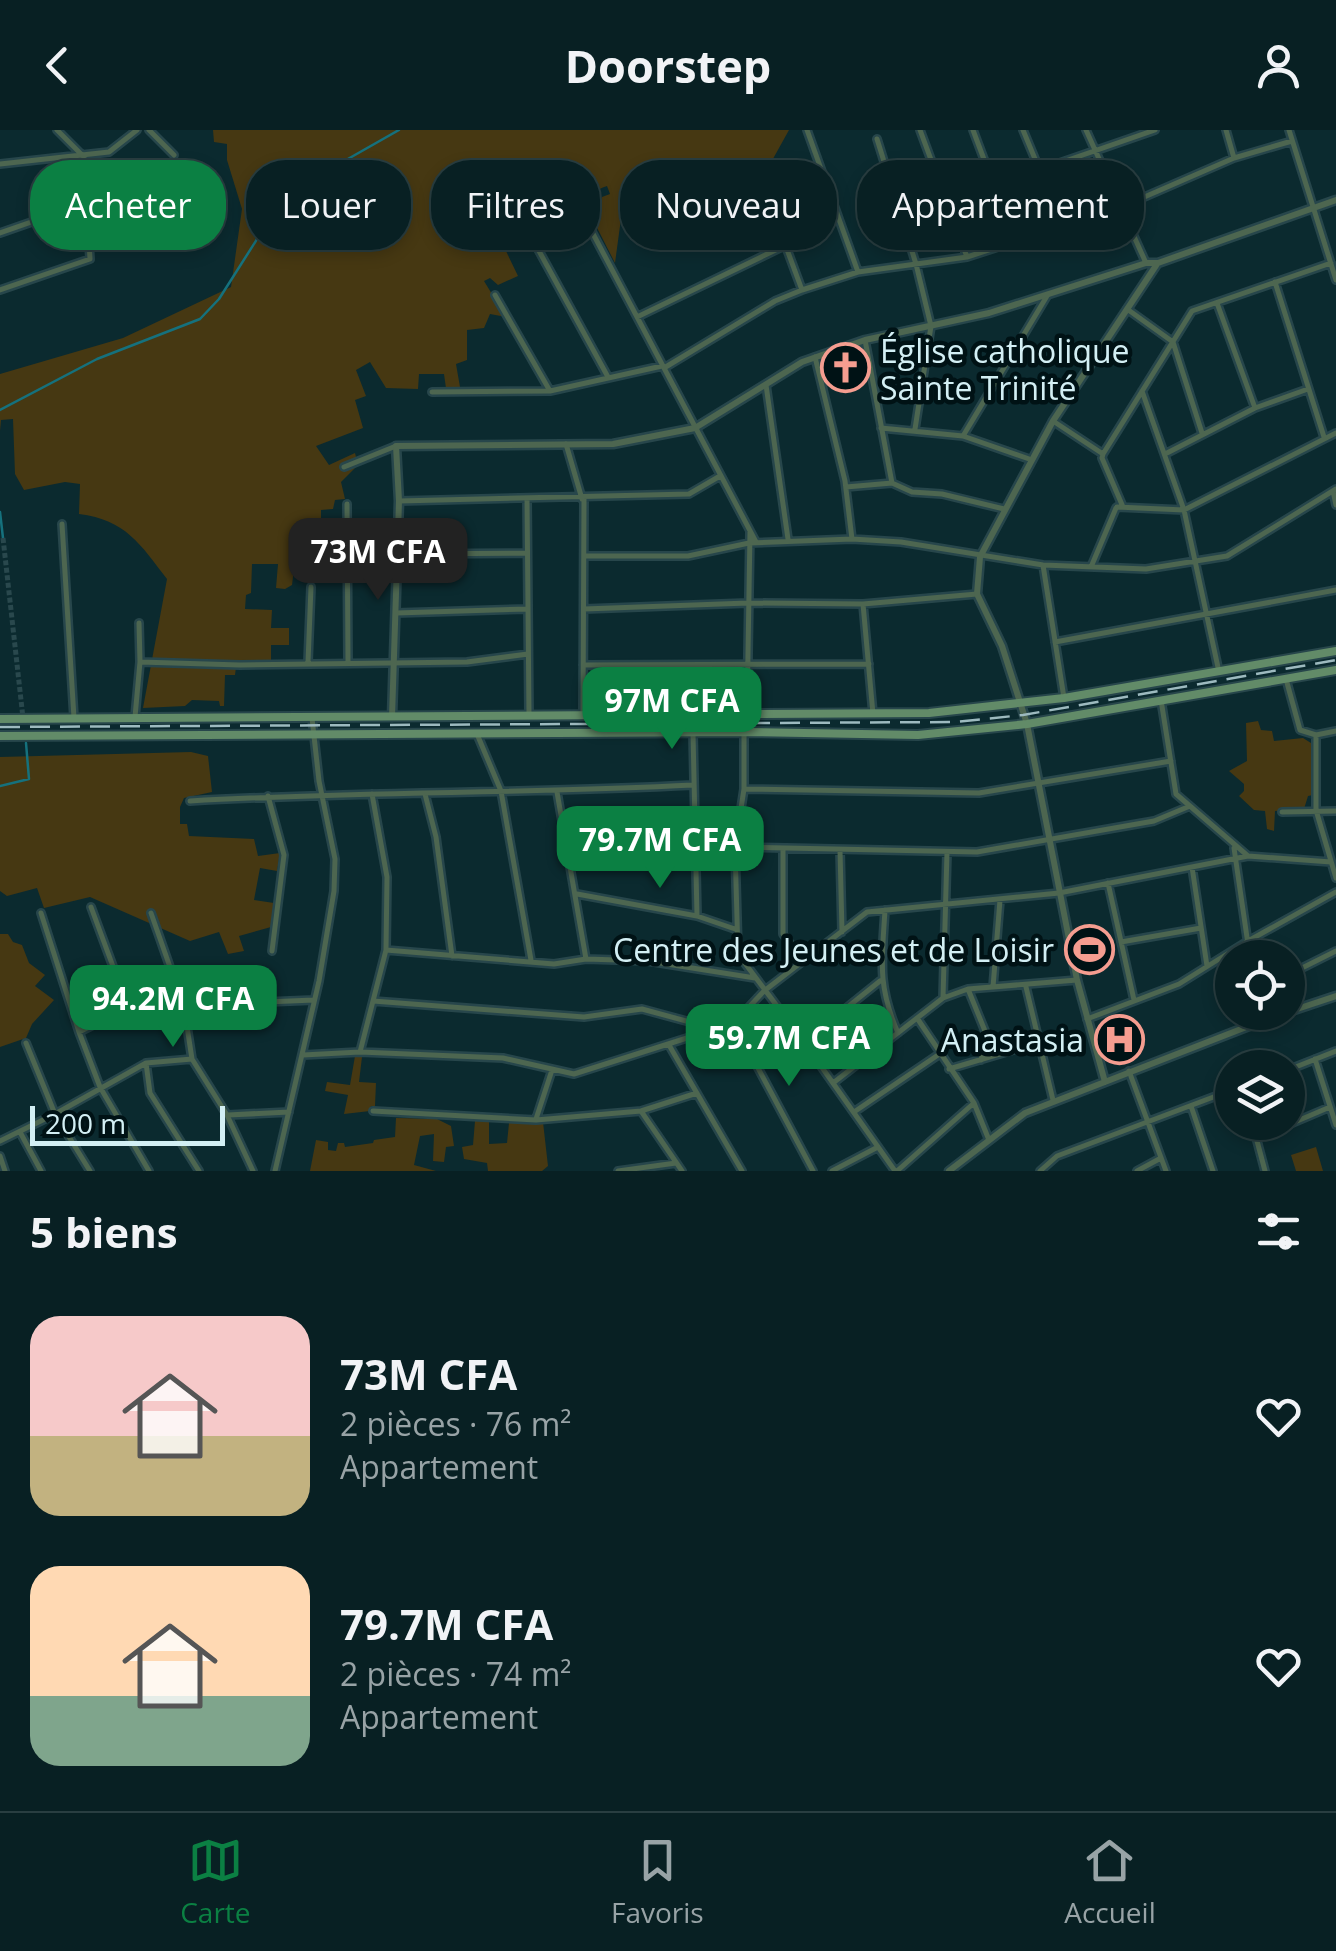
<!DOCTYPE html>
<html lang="fr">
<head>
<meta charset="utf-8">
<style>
	body { margin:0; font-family:"Open Sans",sans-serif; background:#162d30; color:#f1f3f6; height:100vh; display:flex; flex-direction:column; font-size:38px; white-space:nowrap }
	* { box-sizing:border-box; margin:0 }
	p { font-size:32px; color:#98a3a6 }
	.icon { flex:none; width:55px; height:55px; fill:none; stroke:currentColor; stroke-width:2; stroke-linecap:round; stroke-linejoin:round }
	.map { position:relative; height:1041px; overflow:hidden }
	.sheet { display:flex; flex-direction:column; background:#082023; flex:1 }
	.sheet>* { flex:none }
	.hud { position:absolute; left:30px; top:30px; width:1278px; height:90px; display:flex; gap:20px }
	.controls { position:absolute; left:1215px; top:810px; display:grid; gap:20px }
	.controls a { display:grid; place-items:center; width:90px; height:90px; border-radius:50%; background:#082023; box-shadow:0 5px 15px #0003,0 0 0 2px #293e41; font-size:50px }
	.scale { position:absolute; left:30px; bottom:25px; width:195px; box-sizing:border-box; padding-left:10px; border:5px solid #d3eff4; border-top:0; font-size:28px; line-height:35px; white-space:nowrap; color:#d3eff4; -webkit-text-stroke:8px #001215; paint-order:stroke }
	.price { position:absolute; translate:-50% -85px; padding:0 22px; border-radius:20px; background:#0b8043; color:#fff; font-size:32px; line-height:65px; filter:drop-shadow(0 2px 5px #0008) }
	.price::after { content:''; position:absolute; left:50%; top:60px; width:30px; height:22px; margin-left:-15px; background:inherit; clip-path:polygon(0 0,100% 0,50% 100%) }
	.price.selected { background:#222; color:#fff }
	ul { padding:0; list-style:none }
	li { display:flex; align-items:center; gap:30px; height:250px; padding:0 30px }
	li span { display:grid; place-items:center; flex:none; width:280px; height:200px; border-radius:30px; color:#555 }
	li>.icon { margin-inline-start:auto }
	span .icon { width:120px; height:120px; fill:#fffc; stroke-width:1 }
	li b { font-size:42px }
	h2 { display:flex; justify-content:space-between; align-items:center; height:120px; padding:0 30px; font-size:42px }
	.chip { padding:0 35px; border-radius:40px; background:#082023; box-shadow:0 5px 15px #0003,0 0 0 2px #293e41; font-size:35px; line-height:90px }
	.chip.selected { background:#0b8043; color:#fff }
	header { display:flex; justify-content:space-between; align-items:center; height:130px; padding:0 30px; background:#082023; font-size:45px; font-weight:700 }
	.dock { display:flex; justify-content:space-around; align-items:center; height:140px; border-top:2px solid #293e41; background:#082023; font-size:28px; color:#98a3a6 }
	.dock a { display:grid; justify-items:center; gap:5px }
	.dock .selected { color:#0b8043 }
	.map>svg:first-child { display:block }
	.green { fill:#463812 }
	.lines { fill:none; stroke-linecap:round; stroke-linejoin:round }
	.stream { stroke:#15717d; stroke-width:2.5 }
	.minor-tunnel { stroke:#29484d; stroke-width:5; stroke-dasharray:5 2.5; stroke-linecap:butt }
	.minor-casing { stroke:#27464b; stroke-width:10 }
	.tertiary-casing { stroke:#27464b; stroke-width:11 }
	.secondary-casing { stroke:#27464b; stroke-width:12 }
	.minor { stroke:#4d6650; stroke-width:5 }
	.tertiary { stroke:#4d6650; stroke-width:6 }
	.secondary { stroke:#628b68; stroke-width:8 }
	.rail { stroke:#9dbabf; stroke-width:2.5; stroke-dasharray:20 10; stroke-linecap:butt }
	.labels { text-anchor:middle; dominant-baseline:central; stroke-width:9; stroke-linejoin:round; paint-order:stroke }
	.poi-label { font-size:32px; fill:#d3eff4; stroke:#001215; text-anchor:end }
</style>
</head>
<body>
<header><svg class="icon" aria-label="back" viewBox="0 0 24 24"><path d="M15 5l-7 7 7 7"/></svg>Doorstep<svg class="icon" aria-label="person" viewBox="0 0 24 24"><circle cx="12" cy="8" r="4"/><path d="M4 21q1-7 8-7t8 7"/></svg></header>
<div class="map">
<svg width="1336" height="1041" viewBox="0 0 1336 1041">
	<rect width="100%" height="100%" fill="#0b2a2f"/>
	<path class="green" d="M213 0H789L769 36 693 58 642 65 623 74 615 133 591 86 598 80 602 67 610 64 607 56C593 60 588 70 575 77L581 87 562 95 558 92 506 121 518 146 498 155 490 148 484 151 506 187 490 184 484 198 467 200V230L456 234 460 257 446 258 444 244H419L418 259 386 258 370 232 356 240 366 266 355 270 363 298 316 316 329 335 355 323 358 335 341 352 345 369 335 370 333 379 321 380V392H315L312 407 307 408 302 423H296L292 455 285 459 276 458 278 434H252L251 463 246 465 245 479 272 480 271 498H289V515H271V530H237L235 545H225L224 576H220L219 571 192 570 185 576 143 578 167 449C140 414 126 390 79 384L80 354 65 352 24 360 15 344 13 289 1 290 0 301V244L123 208 231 157 242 79 227 30V14L214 12Z
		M1258 591 1261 600 1272 601 1274 611 1303 608 1311 613 1313 665 1308 666 1304 679 1275 681 1274 701 1267 699 1265 681 1254 680 1239 666 1244 661V654L1229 641 1247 631 1246 593Z
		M191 622 208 626 212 662 184 668 180 677V694H187L189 706 254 709 258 726 280 723 277 741 260 738 254 770 274 773 271 797 239 806 244 821 228 824 219 802 190 811 90 767 44 778 37 758 7 766 0 761V627Z
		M0 804H8L13 812 22 815 29 833 45 845 35 856 54 870 32 894 26 908 0 917Z
		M355 926 362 927 359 952 376 953 375 976H371L370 981 344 984 348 965 325 961 327 952 350 955Z
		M396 988 437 989 451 996 454 1016 446 1017 444 1032 433 1031 434 1004 420 1006 414 1035 436 1041H310L316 1010 328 1012V1020L336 1021 338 1013H344L345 1017 373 1013 374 1010 395 1007Z
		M475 991H489V1014L507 1013 509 993 543 992 548 1036 542 1041H488L487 1033 464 1029 462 1017 473 1015Z
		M1316 1017 1323 1041H1296L1291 1025Z"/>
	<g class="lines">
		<path class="stream" d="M0 280 97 229 200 189 219 169 259 106 309 56 332 38 399 0
			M0 382 3 408
			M0 656 29 649 26 613"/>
		<path class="minor-tunnel" d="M3 408 23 588"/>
		<defs>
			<path id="minor" d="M149 0 174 25
				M807 0 858 142
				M920 0 967 127
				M973 0 994 56
				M1023 0 1040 41
				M1086 0 1146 133
				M1226 0 1234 28
				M1289 0 1336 150
				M877 9 916 134 931 196 915 299
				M0 34 109 22 137 0
				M762 52 802 160
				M947 72 1155 0
				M581 81 756 412
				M0 103 86 73
				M675 107 769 70
				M533 110 608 247
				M1275 152 1324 307
				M0 160 90 129 84 27 57 0
				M495 165 550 261
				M1217 173 1255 278
				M1127 179 1173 212 1202 303
				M637 187 786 115
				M865 210 892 353
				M815 227 845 351 852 409
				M664 238 775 171 802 160 858 142 967 127 1119 78 1234 28 1292 11
				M766 255 788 409
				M1142 261 1184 380 1219 542
				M432 262 550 261 662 236
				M1053 291 1103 324
				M881 298 963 306 1032 330
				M963 306 1047 166
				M566 314 582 369
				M1165 324 1255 278 1308 259
				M344 337 396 316
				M846 357 892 353 912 362 942 364 1004 379
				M1333 361 1336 375
				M527 368 529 585
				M399 371 689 364 720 346
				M347 374 348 531
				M1117 377 1184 380 1336 303
				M1123 377 1102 328 1103 324 1192 181 1331 133
				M62 394 74 588
				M398 424 527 423
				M584 426H688L749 413 852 409 901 412 1043 435 1146 439 1227 426 1336 359
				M1043 435 1064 568
				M1091 437 1116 378
				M863 474 873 584
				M584 479 748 473 863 474 977 464
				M396 483 528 479
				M1055 512 1336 460
				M140 532 240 535 467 532 528 524
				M308 532 311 457
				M583 535 869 534
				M1286 549 1300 600 1316 605 1336 601
				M1161 570 1176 664 1248 726
				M747 584 750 402
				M583 585 584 368
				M135 587 140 532 139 493
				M744 602V659L735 717 738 824 804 912 895 1041
				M693 603 697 786
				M477 604 501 661 531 830
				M1316 605V680L1336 748
				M744 659 979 663 1171 631
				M557 662 586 829
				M425 664 436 707 452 826
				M268 666 284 725 272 821
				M190 671C358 661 526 664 693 655
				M1282 682 1336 681
				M565 704C609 707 650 715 694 715
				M735 717 977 722 1154 691 1190 676
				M783 718V804L803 831
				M1234 718 1250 828
				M840 720 842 802
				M1192 737 1207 836
				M1108 753 1134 870
				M577 764 697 786 735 799
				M91 777 128 877
				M885 780C882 830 877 855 898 903
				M41 783 79 902 100 957 149 1041
				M151 783 184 877 192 929 227 985 253 1041
				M1121 812 1201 798
				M386 820 554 834 586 829 648 831 755 848
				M1288 845 1336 821
				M993 857 1000 770
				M1026 857 1053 970
				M968 859 985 901 981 930
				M943 868 947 722
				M373 871 584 887 642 879 712 898
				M917 888 974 973 989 1010
				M1087 889 1179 854 1248 811 1336 762
				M734 893 813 1041
				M79 902 128 878 314 870
				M804 912 880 851
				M26 913 55 984 90 1041
				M669 915 742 1041
				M360 922 386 820 387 747 372 664
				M303 925 360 922 503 928 574 944 734 893 764 861 867 782 1059 763 1248 726 1331 732
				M1315 929 1336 995
				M146 933 150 963 199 1041
				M949 939 1037 913
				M1288 940 1336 921
				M1129 941 1166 1041
				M833 953 943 868 968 859 1077 850
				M1191 976 1213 1041
				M373 981 536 990 641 981 697 963
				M641 981 682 1041
				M854 982 938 925
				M228 985 289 982
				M536 989 552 940
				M1252 992 1265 1041
				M1283 997 1330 977
				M20 1002 41 1041
				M0 1011 55 984 146 933 192 929
				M0 1026 5 1041
				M275 1041 319 851 334 761 335 729 319 651 312 588
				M618 1041 676 1033
				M832 1041 876 1018
				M897 1041 974 973
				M1040 1041 1057 1026 1232 960
				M1137 1041 1161 1028"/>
			<path id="tertiary" d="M392 587 399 371 396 316 613 314 695 298 802 232 865 210 989 183 1146 133H1158L1336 70
				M1288 882 1336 866
				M1105 952 1077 850 1027 594 1002 516 977 464 980 427 1053 291 1157 134
				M949 1041 1025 983 1285 882"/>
			<path id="secondary" d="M0 589 929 583 1064 568 1336 521
				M0 606 750 602 918 605 1027 594 1336 540"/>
		</defs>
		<use href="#minor" class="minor-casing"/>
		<use href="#tertiary" class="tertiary-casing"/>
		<use href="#secondary" class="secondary-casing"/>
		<use href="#minor" class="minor"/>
		<use href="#tertiary" class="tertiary"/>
		<use href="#secondary" class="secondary"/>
		<path class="rail" d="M0 597 955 592 1023 585 1336 530"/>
	</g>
	<defs>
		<symbol id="church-ring" viewBox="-11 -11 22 22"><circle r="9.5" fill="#001215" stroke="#f59d90" stroke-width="1.5"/><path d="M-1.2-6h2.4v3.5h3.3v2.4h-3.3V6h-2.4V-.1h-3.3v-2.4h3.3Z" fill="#f59d90"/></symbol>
		<symbol id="stadium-ring" viewBox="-11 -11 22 22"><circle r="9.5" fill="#001215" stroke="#f59d90" stroke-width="1.5"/><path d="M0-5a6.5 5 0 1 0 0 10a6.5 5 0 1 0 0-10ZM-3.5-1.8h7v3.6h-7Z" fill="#f59d90"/></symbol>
		<symbol id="hospital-ring" viewBox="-11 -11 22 22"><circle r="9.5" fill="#001215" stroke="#f59d90" stroke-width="1.5"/><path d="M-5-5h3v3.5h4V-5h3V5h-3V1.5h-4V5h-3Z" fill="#f59d90"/></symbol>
	</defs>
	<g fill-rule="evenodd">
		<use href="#church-ring" x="818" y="210" width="55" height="55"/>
		<use href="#stadium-ring" x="1062" y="792" width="55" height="55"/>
		<use href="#hospital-ring" x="1092" y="882" width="55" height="55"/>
	</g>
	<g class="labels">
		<g class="poi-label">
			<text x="880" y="220" text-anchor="start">Église catholique<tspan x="880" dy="37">Sainte Trinité</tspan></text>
			<text x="1054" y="819">Centre des Jeunes et de Loisir</text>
			<text x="1084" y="909">Anastasia</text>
		</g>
	</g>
</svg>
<div class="controls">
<a><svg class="icon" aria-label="locate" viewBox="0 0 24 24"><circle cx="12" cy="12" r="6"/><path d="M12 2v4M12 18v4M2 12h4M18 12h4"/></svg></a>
<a><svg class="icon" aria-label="layers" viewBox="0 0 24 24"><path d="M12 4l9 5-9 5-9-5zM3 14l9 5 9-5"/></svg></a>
</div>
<div class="scale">200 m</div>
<b class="price selected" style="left:378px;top:473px">73M CFA</b>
<b class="price" style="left:672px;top:622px">97M CFA</b>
<b class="price" style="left:660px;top:761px">79.7M CFA</b>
<b class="price" style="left:173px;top:920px">94.2M CFA</b>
<b class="price" style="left:789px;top:959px">59.7M CFA</b>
<div class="hud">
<a class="chip selected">Acheter</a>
<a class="chip">Louer</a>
<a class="chip">Filtres</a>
<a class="chip">Nouveau</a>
<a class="chip">Appartement</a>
</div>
</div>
<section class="sheet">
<h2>5 biens<svg class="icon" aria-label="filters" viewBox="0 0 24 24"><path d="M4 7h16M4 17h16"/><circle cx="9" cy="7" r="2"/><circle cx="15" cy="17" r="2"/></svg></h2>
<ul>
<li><span style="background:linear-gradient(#f6c9c9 60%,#c2b280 0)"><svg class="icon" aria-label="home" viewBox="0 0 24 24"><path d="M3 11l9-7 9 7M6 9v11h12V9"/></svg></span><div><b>73M CFA</b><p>2 pièces · 76 m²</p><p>Appartement</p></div><svg class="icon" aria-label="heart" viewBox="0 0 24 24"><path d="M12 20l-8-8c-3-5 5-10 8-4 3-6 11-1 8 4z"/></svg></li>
<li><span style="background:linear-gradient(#ffd9b3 65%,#7fa58c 0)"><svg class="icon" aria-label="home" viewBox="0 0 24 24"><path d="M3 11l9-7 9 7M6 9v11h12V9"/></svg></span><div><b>79.7M CFA</b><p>2 pièces · 74 m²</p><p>Appartement</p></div><svg class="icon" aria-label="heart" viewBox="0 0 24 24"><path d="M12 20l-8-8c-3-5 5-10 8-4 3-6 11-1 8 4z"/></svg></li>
</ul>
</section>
<nav class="dock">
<a class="selected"><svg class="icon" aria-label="map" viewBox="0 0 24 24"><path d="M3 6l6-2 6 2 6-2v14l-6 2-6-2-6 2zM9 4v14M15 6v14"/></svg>Carte</a>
<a><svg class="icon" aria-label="saved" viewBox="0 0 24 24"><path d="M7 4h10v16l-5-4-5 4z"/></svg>Favoris</a>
<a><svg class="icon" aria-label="home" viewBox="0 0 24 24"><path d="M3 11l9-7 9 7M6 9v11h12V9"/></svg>Accueil</a>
</nav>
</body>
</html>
